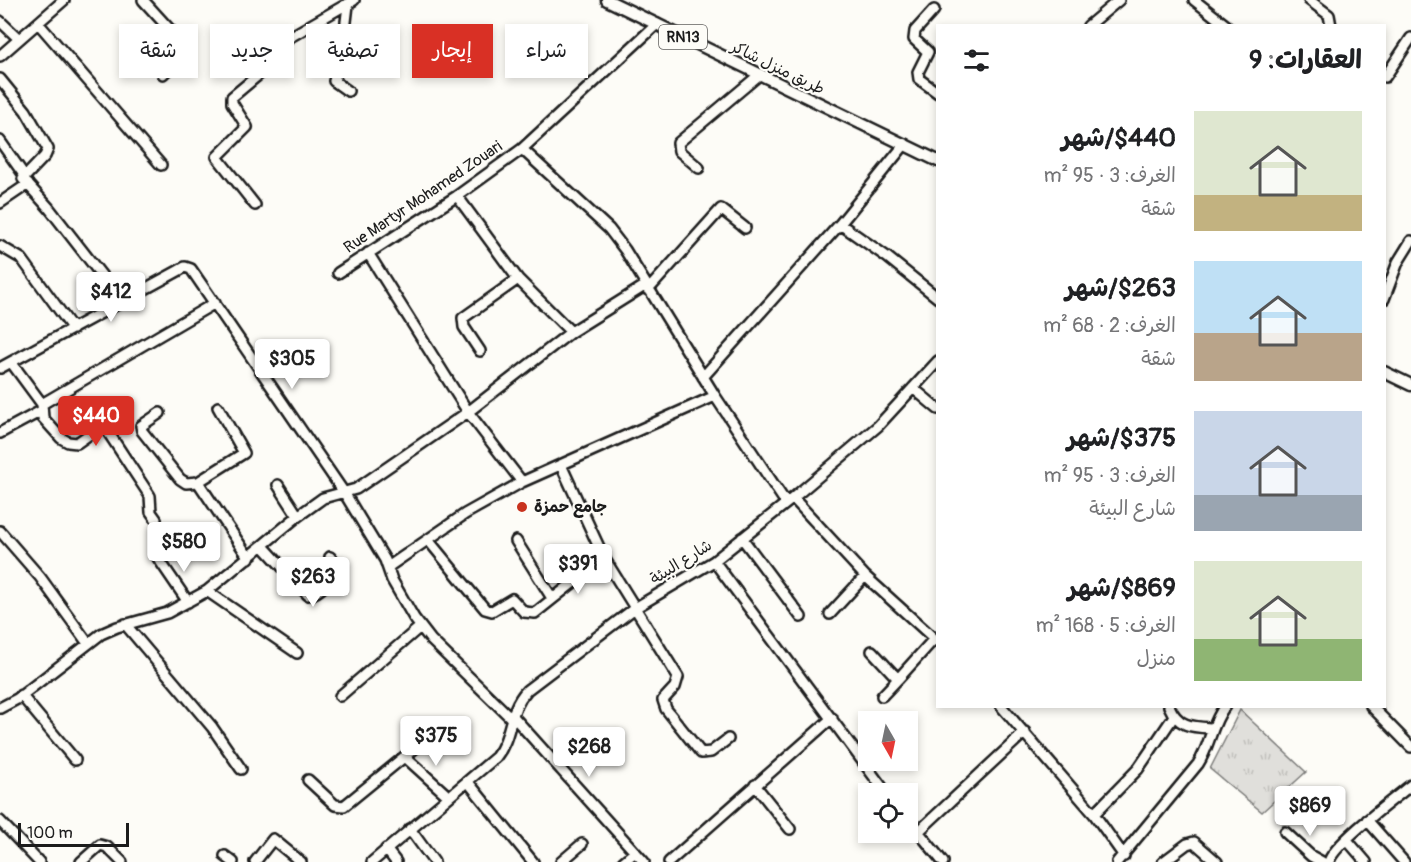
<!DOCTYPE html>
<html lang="ar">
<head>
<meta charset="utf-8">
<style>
	body { margin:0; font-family:Pangolin,"Playpen Sans Arabic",sans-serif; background:#f2f2f2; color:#202124; direction:rtl; height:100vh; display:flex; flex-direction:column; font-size:22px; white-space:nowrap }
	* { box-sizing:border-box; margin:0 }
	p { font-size:20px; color:#757577 }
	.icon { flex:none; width:33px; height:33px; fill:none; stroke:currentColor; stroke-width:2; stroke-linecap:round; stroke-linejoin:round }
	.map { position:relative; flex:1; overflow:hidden; direction:ltr }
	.side { position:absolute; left:936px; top:24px; width:450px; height:684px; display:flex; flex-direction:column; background:#fff; border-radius:0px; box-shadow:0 3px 9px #0003; direction:rtl }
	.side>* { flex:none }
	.top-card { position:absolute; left:18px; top:24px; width:570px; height:54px; direction:rtl; display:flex; gap:12px }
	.needle { width:39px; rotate:171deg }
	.controls { position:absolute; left:858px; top:711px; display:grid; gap:12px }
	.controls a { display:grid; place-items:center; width:60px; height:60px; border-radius:0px; background:#fff; box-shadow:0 3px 9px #0003; font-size:30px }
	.scale { position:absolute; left:18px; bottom:15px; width:111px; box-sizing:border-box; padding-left:6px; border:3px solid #1c1c1c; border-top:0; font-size:16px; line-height:21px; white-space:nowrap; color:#1c1c1c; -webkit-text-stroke:4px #fdfcf7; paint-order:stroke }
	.price { position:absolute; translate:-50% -51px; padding:0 14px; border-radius:6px; background:#fff; color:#222; font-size:20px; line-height:39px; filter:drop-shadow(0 2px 3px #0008) }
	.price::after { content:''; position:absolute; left:50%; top:36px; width:18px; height:14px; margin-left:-9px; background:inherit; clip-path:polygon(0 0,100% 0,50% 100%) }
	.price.active { background:#d93025; color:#fff }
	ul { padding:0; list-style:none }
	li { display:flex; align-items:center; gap:18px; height:150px; padding:0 24px }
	li span { display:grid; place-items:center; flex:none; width:168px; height:120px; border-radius:0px; color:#555 }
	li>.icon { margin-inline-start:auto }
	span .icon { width:72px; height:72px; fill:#fffc; stroke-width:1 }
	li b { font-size:26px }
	h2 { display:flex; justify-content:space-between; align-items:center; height:72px; padding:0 24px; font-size:26px }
	.chip { padding:0 21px; border-radius:0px; background:#fff; box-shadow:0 3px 9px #0003; font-size:21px; line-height:54px }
	.chip.active { background:#d93025; color:#fff }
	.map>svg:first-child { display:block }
	.grass { fill:url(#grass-tufts); stroke:#7e7e7c; stroke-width:1.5 }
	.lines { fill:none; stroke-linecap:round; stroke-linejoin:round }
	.minor-casing { stroke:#1c1c1c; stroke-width:14 }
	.major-casing { stroke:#1c1c1c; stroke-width:15 }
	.minor { stroke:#fdfcf7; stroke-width:9 }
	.major { stroke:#fdfcf7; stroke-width:10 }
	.poi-dot { fill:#c8321e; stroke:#fdfcf7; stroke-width:2 }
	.labels { text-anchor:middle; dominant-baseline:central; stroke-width:4.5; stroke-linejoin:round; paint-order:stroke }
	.shield { fill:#fdfcf7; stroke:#605f5e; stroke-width:1.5 }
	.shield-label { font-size:15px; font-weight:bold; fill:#1c1c1c }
	.street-label { font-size:16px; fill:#1c1c1c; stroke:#fdfcf7 }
	.poi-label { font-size:16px; font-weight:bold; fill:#1c1c1c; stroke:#fdfcf7; text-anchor:start }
</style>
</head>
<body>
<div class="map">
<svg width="1411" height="862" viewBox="0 0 1411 862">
	<defs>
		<pattern id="grass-tufts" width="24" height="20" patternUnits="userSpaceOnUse" patternTransform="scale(1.5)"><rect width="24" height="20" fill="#e0dfdb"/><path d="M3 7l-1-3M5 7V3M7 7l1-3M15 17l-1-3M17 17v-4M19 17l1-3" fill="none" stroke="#c0bfbb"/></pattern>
	</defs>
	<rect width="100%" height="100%" fill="#fdfcf7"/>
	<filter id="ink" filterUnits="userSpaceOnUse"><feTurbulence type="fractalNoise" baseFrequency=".0167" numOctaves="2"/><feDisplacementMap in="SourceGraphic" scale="12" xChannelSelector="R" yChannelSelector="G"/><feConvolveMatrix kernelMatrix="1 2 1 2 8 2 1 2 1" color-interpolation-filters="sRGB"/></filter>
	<g filter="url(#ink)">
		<path class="grass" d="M1240 710 1306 772 1262 812 1210 769Z"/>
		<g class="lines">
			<defs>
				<path id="minor" d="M143 0 183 44 181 56 163 74
					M1194 0 1227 26
					M1309 0 1329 15 1331 26
					M348 5 343 47 334 81 348 91
					M934 10 915 31 914 39 928 52 918 72 919 79 938 93
					M0 21 19 39
					M38 23 161 165
					M1088 26 1119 0
					M0 56 64 0
					M1385 77 1411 38
					M0 79 26 111 48 149 45 156 23 179 49 208 102 276
					M0 141 24 175
					M522 149 609 229 625 250 715 396 786 503
					M699 168 679 151 678 143 759 75
					M457 196 518 279 571 332
					M0 203 28 184
					M255 205 217 157 247 127 232 103V97L274 62 278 47 290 37 354 0
					M840 224 887 257 938 298
					M0 246 22 259 73 329
					M338 273 457 196 522 149 657 24
					M648 290 721 209 745 228
					M1384 299 1398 262 1411 241
					M480 351 464 327 463 318 518 279
					M11 362 42 404 43 418 61 438 68 442 77 443 97 429H106L108 432 150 496 151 512 156 519
					M0 368 178 271 185 267 191 269 345 494 385 560 392 580 414 618 431 640 510 717
					M703 377 840 224 905 144
					M913 388 938 409
					M42 404 215 303
					M160 413 141 426 142 431 180 479 186 483 198 482 249 558
					M0 433 41 411
					M561 465 604 558 678 677 675 687 663 700 666 709 701 753 711 752 728 739
					M198 482 244 453 218 407
					M522 482 468 412 571 332 646 285
					M278 485 298 516
					M793 498 865 576 938 642
					M0 531 40 577 87 642
					M742 538 801 617
					M429 541 485 609 492 611 512 599 524 612 535 613 604 558
					M516 541 552 598
					M264 547 308 595C319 594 337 576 336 565L330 557
					M158 558 188 602
					M714 561 887 794
					M388 567 465 514 522 482 715 396
					M207 591 297 653
					M830 614 865 576
					M125 624 212 727 241 769
					M872 651 898 679 934 639
					M21 695 75 760
					M340 696 420 627
					M882 696 898 679
					M1001 706 1094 814 1124 856
					M1169 706C1178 727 1192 727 1212 728
					M1371 706 1411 747
					M0 708 17 699 101 634 117 627 167 613 207 591 298 516 323 498 356 489 468 412 368 253
					M511 714 644 862
					M405 757 448 796
					M308 780 335 805 344 806 442 726
					M468 782 533 862
					M755 785 790 829
					M1094 814 1138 769 1174 716
					M908 819 943 862
					M1367 820 1404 862
					M0 821 39 862
					M410 829 434 862
					M918 832 1025 732
					M1285 832 1311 856 1322 862
					M1347 840 1366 862
					M386 849 396 862
					M225 856 233 862
					M81 862 100 845 107 847 122 862
					M255 862 273 839 301 862
					M372 862 496 757C513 736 507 712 527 690L635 608 714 561 793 498 878 426 938 361
					M561 862 582 844
					M623 862 635 852
					M669 862 832 718
					M1117 862 1198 764C1210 746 1211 724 1225 706
					M1163 862 1187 844 1194 842 1217 862
					M1329 862C1332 845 1395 798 1411 785"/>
				<path id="major" d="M607 0 938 161
					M1384 372 1411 385"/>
			</defs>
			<use href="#minor" class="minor-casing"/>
			<use href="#major" class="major-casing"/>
			<use href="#minor" class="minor"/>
			<use href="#major" class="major"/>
		</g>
	</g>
	<circle class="poi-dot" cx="522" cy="507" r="6"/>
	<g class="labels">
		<rect class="shield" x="659" y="25" width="48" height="24" rx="4.5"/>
		<g class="shield-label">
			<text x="683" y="37">RN13</text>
		</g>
		<g class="street-label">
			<text transform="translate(778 68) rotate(26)">طريق منزل شاكر</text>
			<text transform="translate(423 197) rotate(-34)">Rue Martyr Mohamed Zouari</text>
			<text transform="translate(681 562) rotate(-32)">شارع البيئة</text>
		</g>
		<g class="poi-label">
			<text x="534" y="507">جامع حمزة</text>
		</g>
	</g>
</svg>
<div class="controls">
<a><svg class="needle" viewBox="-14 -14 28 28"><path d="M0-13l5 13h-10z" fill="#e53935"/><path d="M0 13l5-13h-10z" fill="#757577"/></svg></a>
<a><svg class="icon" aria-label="locate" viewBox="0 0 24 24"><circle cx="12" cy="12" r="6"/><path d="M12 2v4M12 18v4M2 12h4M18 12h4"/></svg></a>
</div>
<div class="scale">100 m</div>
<b class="price" style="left:111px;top:323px">$412</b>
<b class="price" style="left:292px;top:390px">$305</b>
<b class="price active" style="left:96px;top:447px">$440</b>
<b class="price" style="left:184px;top:573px">$580</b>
<b class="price" style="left:578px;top:595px">$391</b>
<b class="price" style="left:313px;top:608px">$263</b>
<b class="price" style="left:436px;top:767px">$375</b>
<b class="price" style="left:589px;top:778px">$268</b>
<b class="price" style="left:1310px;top:837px">$869</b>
<div class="top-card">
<a class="chip">شراء</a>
<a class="chip active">إيجار</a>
<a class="chip">تصفية</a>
<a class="chip">جديد</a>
<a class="chip">شقة</a>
</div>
<section class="side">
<h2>العقارات: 9<svg class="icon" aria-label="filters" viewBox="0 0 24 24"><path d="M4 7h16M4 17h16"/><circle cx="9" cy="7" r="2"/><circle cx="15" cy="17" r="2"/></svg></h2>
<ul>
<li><span style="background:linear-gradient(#dfe7d0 70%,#c2b280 0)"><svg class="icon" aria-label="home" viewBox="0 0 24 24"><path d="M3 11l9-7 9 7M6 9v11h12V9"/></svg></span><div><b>$440/شهر</b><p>الغرف: 3 · 95 m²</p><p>شقة</p></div></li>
<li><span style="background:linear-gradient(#bfe0f5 60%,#b9a48a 0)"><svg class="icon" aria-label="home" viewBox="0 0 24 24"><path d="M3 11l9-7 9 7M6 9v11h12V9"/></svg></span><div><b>$263/شهر</b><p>الغرف: 2 · 68 m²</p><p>شقة</p></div></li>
<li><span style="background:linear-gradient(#c9d6e8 70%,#9aa5b1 0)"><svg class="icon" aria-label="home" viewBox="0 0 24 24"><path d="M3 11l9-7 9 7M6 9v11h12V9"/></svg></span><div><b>$375/شهر</b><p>الغرف: 3 · 95 m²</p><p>شارع البيئة</p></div></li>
<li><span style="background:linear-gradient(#dfe7d0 65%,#8fb573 0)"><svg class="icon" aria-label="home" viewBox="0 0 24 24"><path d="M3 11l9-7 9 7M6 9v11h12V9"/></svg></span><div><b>$869/شهر</b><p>الغرف: 5 · 168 m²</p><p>منزل</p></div></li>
</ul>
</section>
</div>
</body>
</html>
